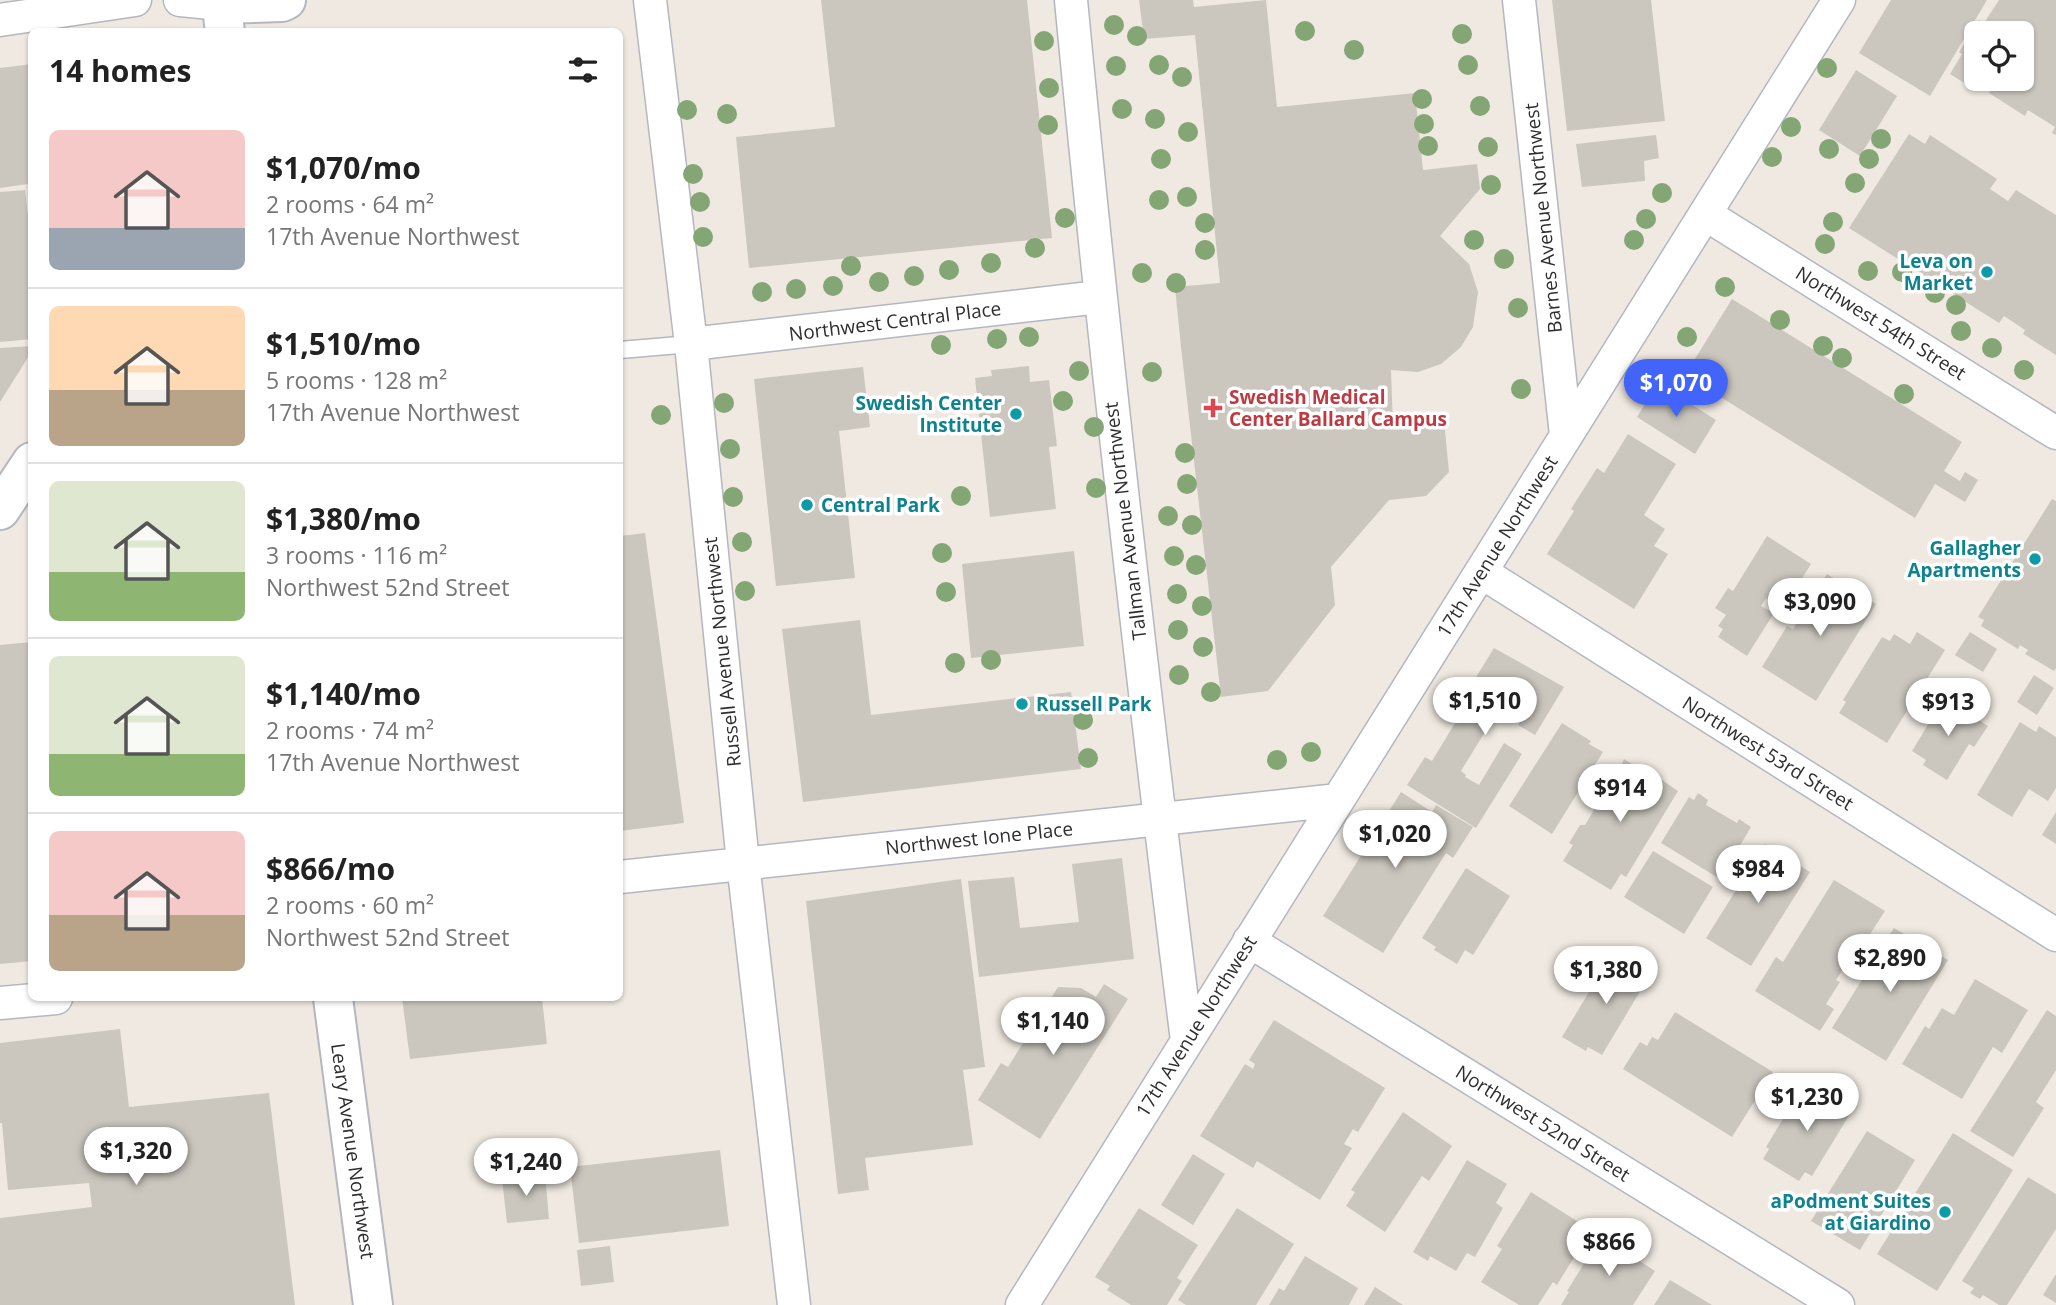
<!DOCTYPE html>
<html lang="en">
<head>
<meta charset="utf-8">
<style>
	body { margin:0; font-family:"Open Sans",sans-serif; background:#f6f6f6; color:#222; height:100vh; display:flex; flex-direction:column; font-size:26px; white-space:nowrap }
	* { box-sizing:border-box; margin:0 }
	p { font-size:23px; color:#767676 }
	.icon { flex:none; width:38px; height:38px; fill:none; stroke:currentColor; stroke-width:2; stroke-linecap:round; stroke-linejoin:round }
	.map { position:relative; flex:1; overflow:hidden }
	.panel { position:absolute; left:28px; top:28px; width:595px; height:973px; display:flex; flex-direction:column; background:#fff; border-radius:10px; box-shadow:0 2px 5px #0004 }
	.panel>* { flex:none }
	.tools { position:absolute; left:1964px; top:21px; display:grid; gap:14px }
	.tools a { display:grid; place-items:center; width:70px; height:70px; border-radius:10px; background:#fff; box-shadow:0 2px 5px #0004; font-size:35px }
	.price { position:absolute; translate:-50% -60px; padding:0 16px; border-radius:24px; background:#fff; color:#222; font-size:23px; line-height:46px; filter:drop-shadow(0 2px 4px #0008) }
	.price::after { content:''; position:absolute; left:50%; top:42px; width:21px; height:16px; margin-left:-10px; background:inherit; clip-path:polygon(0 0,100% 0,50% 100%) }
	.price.selected { background:#4264fb; color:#fff }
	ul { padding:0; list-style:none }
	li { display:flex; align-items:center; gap:21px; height:175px; padding:0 21px }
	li+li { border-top:2px solid #e0e0e0 }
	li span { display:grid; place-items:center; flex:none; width:196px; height:140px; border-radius:10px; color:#555 }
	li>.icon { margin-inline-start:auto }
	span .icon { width:84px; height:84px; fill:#fffc; stroke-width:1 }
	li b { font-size:30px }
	h2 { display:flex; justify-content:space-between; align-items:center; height:84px; padding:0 21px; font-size:30px }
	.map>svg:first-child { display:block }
	.building { fill:#cbc7bf }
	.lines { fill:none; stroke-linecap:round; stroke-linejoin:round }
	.service-casing { stroke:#b4b7c1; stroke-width:19 }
	.minor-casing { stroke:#b4b7c1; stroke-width:35 }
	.tertiary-casing { stroke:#b4b7c1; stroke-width:42 }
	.secondary-casing { stroke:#b4b7c1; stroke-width:42 }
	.service { stroke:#fff; stroke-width:16 }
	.minor { stroke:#fff; stroke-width:32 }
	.tertiary { stroke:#fff; stroke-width:38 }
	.secondary { stroke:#fff; stroke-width:38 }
	.tree { fill:#84a574 }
	.culture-dot { fill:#0f9aa8; stroke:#fff; stroke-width:2.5 }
	.health-dot { fill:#e0444e; stroke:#fff; stroke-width:2.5 }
	.labels { text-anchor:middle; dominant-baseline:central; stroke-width:7; stroke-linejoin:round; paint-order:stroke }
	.street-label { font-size:19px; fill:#2e2e2e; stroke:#fff }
	.culture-label { font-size:19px; font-weight:bold; fill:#0d838f; stroke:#fff; text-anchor:end }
	.health-label { font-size:19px; font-weight:bold; fill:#be3a42; stroke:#fff; text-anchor:start }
</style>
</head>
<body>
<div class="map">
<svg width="2056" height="1305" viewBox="0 0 2056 1305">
	<rect width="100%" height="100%" fill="#efe9e1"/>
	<path class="building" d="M821 0H1027L1052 238 749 268 736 137 835 127Z
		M1139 0H1193L1194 7 1266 0 1277 107 1415 93 1423 170 1477 164 1480 189 1440 236 1469 264 1478 292 1473 327 1461 347 1441 364 1418 372 1391 370 1393 426 1444 420 1449 472 1426 496 1389 500 1331 567 1335 605 1268 691 1221 697 1181 347 1175 287 1220 283 1195 35 1144 39Z
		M1552 0H1651L1665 121 1567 131Z
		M1891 0H1987L1930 96 1859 53Z
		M1999 0H2056V135L2052 133 2055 127 2028 110 2025 116 1989 93 1993 87 1980 79H2021V33H1976V74L1969 86 1950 74 1962 54 1959 52 1979 20 1984 23Z
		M32 64V200H30L28 184 0 188V68Z
		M1856 70 1897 96 1860 156 1819 130Z
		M1909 134 1925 144 1930 135 1997 179 1990 189 2008 201 2016 190 2056 215V355L2023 334 2025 330 2004 316 1999 323 1849 228Z
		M1656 135 1659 158 1644 161 1645 181 1582 187 1576 144Z
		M25 190 32 251V339L0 342V192Z
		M1732 299 1962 442 1944 471 1960 481 1965 472 1978 480 1965 502 1935 484 1915 518 1685 375Z
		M32 346V351L0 402V348Z
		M1029 366 1030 382 1049 380 1057 446 1049 447 1056 509 990 517 975 378 992 376 991 370Z
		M863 367 870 427 839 431 855 578 776 586 754 379Z
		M1658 383 1716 420 1695 454 1637 417Z
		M1628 434 1676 464 1644 515 1665 529 1654 546 1668 554 1634 609 1547 554 1574 511 1571 509 1597 468 1604 473Z
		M2052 499 2056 501V668L2054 671 2025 654 2028 650 2020 645 2018 649 1981 626 1984 620 1978 617Z
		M645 533 684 823 620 831V536Z
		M1767 536 1811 564 1783 609 1766 598 1761 606 1774 613 1747 656 1718 637 1723 629 1718 626 1726 615 1715 608 1728 588 1733 591Z
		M1074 551 1084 646 971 658 962 564Z
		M1827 574 1876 604 1816 701 1762 667 1787 626 1793 629Z
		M860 620 871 715 1071 692 1081 769 803 802 782 629Z
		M1917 632 1945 650 1887 743 1839 713 1846 702 1843 700 1882 637 1890 641 1894 634 1910 644Z
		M1970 632 1997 649 1983 672 1955 655Z
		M32 642V961L0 964V645Z
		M1494 648 1564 687 1535 735 1518 725 1522 719 1519 717 1522 712 1504 701 1461 771 1466 775 1465 777 1479 785 1504 743 1522 754 1476 828 1407 785 1425 757 1432 761 1478 685 1473 682Z
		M2034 675 2054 688 2037 715 2017 702Z
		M1944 698 1988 726 1974 747 1969 744 1947 780 1923 765 1926 760 1912 751Z
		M2020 722 2036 732 2039 726 2056 737V788L2048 801 2029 789 2012 817 1977 795Z
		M1562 723 1591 741 1589 744 1603 752 1552 834 1509 806Z
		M1624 759 1638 768 1640 765 1678 791 1626 877 1621 874 1611 890 1563 861 1573 845 1569 843 1580 825H1585L1597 805 1593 803 1617 764 1621 766Z
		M1401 792 1432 812 1436 805 1473 827 1453 858 1446 853 1383 953 1323 916Z
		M1698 793 1708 800 1706 805 1737 823 1739 819 1751 827 1720 879 1661 843 1689 797 1694 800Z
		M2056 812V844L2042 835Z
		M1765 844 1810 872 1751 966 1706 938Z
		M1653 851 1713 887 1684 934 1624 897Z
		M1122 858 1134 959 979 977 968 881 1014 877 1020 928 1079 922 1072 864Z
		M1466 868 1510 896 1473 955 1465 950 1457 964 1434 950 1436 947 1422 938Z
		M961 879 985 1067 963 1070 973 1145 865 1158 869 1190 838 1194 806 901Z
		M1834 880 1885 911 1865 942 1862 940 1836 980 1840 982 1826 1004 1834 1009 1820 1031 1755 991 1776 957 1783 962Z
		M1894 928 1948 960 1886 1061 1832 1028Z
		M1619 956 1640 968 1638 972 1648 978 1602 1055 1588 1047 1586 1051 1562 1037 1607 962 1613 966Z
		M1975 979 2028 1010 2002 1053 1993 1047 1962 1099 1902 1064 1925 1026 1929 1029 1942 1008 1954 1015Z
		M1104 984 1128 999 1040 1139 978 1100 1001 1063 1008 1067 1058 987 1081 988 1096 997Z
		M402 998H542L547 1044 410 1059Z
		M2047 1010 2056 1016V1070L2036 1102 2044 1108 2013 1157 1970 1131Z
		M1675 1012 1773 1072 1732 1137 1623 1069 1640 1042 1647 1046 1652 1037 1658 1040Z
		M1274 1020 1385 1088 1358 1132 1353 1129 1344 1144 1352 1148 1320 1200 1257 1161 1253 1168 1200 1136 1245 1064 1253 1069 1255 1064 1249 1060Z
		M120 1029 129 1107 269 1093 295 1305H0V1218L92 1207 89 1183 8 1190 2 1123H0V1043Z
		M1812 1084 1853 1109 1812 1176 1805 1172 1799 1181 1763 1159 1769 1149 1766 1147 1795 1099 1801 1102Z
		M1403 1112 1452 1146 1429 1181 1422 1176 1385 1232 1346 1206 1355 1192 1351 1190Z
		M1867 1131 1915 1160 1860 1250 1811 1221Z
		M1953 1133 2013 1170 1937 1291 1877 1254Z
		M720 1150 729 1226 579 1243 570 1167Z
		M1193 1154 1225 1174 1193 1225 1161 1205Z
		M1467 1160 1507 1184 1496 1203 1503 1208 1475 1257 1467 1253 1456 1271 1430 1256 1428 1261 1413 1252Z
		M545 1173 549 1219 507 1223 502 1179Z
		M2028 1177 2056 1194V1229L2007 1305H1999L1983 1295 1980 1299 1970 1293 1974 1288 1962 1281Z
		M1531 1192 1591 1230 1557 1285 1553 1282 1538 1305H1519L1481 1282 1502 1249 1497 1246Z
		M1139 1208 1198 1245 1177 1278 1182 1281 1167 1305H1131L1107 1290 1110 1286 1095 1277Z
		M1237 1208 1294 1244 1256 1305H1186L1178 1300Z
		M1601 1236 1655 1271 1633 1305H1561L1569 1292 1567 1291Z
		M610 1246 614 1282 581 1286 577 1250Z
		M1305 1256 1358 1288 1349 1305H1269L1279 1288 1284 1291Z
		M2056 1274V1303L2043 1295Z
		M1670 1280 1712 1305H1654Z
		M1375 1287 1403 1305H1364Z"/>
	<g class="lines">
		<defs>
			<path id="service" d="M620 350 691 344"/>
			<path id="minor" d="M180 0 222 4
				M650 0 691 344 743 863 794 1305
				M1071 0C1104 348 1144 694 1187 1041
				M1519 0 1566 435
				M0 20 135 0
				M1705 214 2056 433
				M691 344 1099 297
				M1481 572 2056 935
				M620 877 1338 800
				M1249 941 1838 1305
				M0 1003 56 998
				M1022 1305 1839 0"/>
			<path id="tertiary" d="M222 4 282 2 286 0
				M0 510 32 462"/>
			<path id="secondary" d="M221 0 225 32
				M333 998 373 1305"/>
		</defs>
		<use href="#service" class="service-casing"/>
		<use href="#minor" class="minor-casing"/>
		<use href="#tertiary" class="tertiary-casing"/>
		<use href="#secondary" class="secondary-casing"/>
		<use href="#service" class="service"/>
		<use href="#minor" class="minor"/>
		<use href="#tertiary" class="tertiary"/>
		<use href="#secondary" class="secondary"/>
	</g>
	<g class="tree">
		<circle cx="1114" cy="25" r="10"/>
		<circle cx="1305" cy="31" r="10"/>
		<circle cx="1462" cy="34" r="10"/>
		<circle cx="1137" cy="36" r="10"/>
		<circle cx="1044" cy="41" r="10"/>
		<circle cx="1354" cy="50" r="10"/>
		<circle cx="1159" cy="65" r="10"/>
		<circle cx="1468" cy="65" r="10"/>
		<circle cx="1116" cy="66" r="10"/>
		<circle cx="1827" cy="68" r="10"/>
		<circle cx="1182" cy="77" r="10"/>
		<circle cx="1049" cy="88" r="10"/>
		<circle cx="1422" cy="99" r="10"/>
		<circle cx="1480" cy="106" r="10"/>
		<circle cx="1122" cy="109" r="10"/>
		<circle cx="687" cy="110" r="10"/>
		<circle cx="727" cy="114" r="10"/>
		<circle cx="1155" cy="119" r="10"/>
		<circle cx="1424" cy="124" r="10"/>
		<circle cx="1048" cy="125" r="10"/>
		<circle cx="1791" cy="127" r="10"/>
		<circle cx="1188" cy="132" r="10"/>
		<circle cx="1881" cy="139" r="10"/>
		<circle cx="1428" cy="146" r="10"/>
		<circle cx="1488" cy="147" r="10"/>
		<circle cx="1829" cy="149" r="10"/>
		<circle cx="1772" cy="157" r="10"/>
		<circle cx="1161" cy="159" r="10"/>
		<circle cx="1869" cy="159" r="10"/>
		<circle cx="693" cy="174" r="10"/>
		<circle cx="1855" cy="183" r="10"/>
		<circle cx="1491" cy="185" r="10"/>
		<circle cx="1662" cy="193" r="10"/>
		<circle cx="1187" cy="197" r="10"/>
		<circle cx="1159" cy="200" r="10"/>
		<circle cx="700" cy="202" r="10"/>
		<circle cx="1065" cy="218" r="10"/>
		<circle cx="1646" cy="219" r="10"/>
		<circle cx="1833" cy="222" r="10"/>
		<circle cx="1205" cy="223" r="10"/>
		<circle cx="703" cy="237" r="10"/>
		<circle cx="1474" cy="240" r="10"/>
		<circle cx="1634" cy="240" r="10"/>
		<circle cx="1825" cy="244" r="10"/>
		<circle cx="1035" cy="248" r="10"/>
		<circle cx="1205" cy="250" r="10"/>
		<circle cx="1504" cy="259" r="10"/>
		<circle cx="991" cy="263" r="10"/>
		<circle cx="851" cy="266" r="10"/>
		<circle cx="949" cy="270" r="10"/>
		<circle cx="1868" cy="271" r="10"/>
		<circle cx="1902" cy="272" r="10"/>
		<circle cx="1142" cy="273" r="10"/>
		<circle cx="914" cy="276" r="10"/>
		<circle cx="879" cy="282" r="10"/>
		<circle cx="1176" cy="283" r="10"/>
		<circle cx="833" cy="286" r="10"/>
		<circle cx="1725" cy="287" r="10"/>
		<circle cx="796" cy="289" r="10"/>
		<circle cx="762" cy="292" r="10"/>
		<circle cx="1935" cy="293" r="10"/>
		<circle cx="1956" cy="305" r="10"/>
		<circle cx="1518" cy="308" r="10"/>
		<circle cx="1780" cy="320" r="10"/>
		<circle cx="1961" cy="331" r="10"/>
		<circle cx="1029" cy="337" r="10"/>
		<circle cx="1687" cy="337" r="10"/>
		<circle cx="997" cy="339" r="10"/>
		<circle cx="941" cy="345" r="10"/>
		<circle cx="1823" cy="346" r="10"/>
		<circle cx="1992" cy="348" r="10"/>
		<circle cx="1842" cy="358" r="10"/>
		<circle cx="2024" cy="370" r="10"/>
		<circle cx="1079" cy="371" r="10"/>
		<circle cx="1152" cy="372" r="10"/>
		<circle cx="1521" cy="389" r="10"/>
		<circle cx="1904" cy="394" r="10"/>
		<circle cx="1063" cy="401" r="10"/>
		<circle cx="724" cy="403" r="10"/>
		<circle cx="661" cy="415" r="10"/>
		<circle cx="1094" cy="427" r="10"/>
		<circle cx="730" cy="449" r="10"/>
		<circle cx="1185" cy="453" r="10"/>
		<circle cx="1187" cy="484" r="10"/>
		<circle cx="1096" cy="488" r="10"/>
		<circle cx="961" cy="496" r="10"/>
		<circle cx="733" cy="497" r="10"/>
		<circle cx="1168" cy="516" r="10"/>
		<circle cx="1192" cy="525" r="10"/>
		<circle cx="742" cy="542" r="10"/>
		<circle cx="942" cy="553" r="10"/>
		<circle cx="1174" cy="556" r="10"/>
		<circle cx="1196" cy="565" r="10"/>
		<circle cx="745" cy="591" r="10"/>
		<circle cx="946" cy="592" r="10"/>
		<circle cx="1177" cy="594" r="10"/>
		<circle cx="1202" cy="606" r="10"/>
		<circle cx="1178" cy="630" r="10"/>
		<circle cx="1203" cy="647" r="10"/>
		<circle cx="991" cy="660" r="10"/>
		<circle cx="955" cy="663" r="10"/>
		<circle cx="1179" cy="675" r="10"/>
		<circle cx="1211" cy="692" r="10"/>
		<circle cx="1083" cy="720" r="10"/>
		<circle cx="1311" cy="752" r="10"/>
		<circle cx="1088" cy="758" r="10"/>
		<circle cx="1277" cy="760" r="10"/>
	</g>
	<g class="culture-dot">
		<circle cx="1987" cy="272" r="7"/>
		<circle cx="1016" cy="414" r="7"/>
		<circle cx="807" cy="505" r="7"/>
		<circle cx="2035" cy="559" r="7"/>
		<circle cx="1022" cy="704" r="7"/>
		<circle cx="1945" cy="1212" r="7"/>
	</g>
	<path class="health-dot" d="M1209.5 397.5h7v7h7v7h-7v7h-7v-7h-7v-7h7z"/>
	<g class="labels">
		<g class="street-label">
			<text transform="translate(1543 218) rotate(-96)">Barnes Avenue Northwest</text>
			<text transform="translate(895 321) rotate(-7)">Northwest Central Place</text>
			<text transform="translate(1881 323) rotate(32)">Northwest 54th Street</text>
			<text transform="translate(1125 521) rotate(-97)">Tallman Avenue Northwest</text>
			<text transform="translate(1497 546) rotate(-58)">17th Avenue Northwest</text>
			<text transform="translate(722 652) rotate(-96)">Russell Avenue Northwest</text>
			<text transform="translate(1768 753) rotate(32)">Northwest 53rd Street</text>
			<text transform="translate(979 838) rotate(-6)">Northwest Ione Place</text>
			<text transform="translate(1196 1026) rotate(-58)">17th Avenue Northwest</text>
			<text transform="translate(1543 1123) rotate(32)">Northwest 52nd Street</text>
			<text transform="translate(353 1151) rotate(82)">Leary Avenue Northwest</text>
		</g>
		<g class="culture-label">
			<text x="1973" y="261">Leva on<tspan x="1973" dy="22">Market</tspan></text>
			<text x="1002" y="403">Swedish Center<tspan x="1002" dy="22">Institute</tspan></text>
			<text x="821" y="505" text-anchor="start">Central Park</text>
			<text x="2021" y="548">Gallagher<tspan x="2021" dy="22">Apartments</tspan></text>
			<text x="1036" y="704" text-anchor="start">Russell Park</text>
			<text x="1931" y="1201">aPodment Suites<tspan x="1931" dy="22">at Giardino</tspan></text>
		</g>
		<g class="health-label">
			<text x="1229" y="397">Swedish Medical<tspan x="1229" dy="22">Center Ballard Campus</tspan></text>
		</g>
	</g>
</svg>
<div class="tools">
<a><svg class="icon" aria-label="locate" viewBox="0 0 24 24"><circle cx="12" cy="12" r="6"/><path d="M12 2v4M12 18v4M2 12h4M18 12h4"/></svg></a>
</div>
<b class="price selected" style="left:1676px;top:419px">$1,070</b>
<b class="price" style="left:1820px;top:638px">$3,090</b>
<b class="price" style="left:1485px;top:737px">$1,510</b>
<b class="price" style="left:1948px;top:738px">$913</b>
<b class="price" style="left:1620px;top:824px">$914</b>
<b class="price" style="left:1395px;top:870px">$1,020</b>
<b class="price" style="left:1758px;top:905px">$984</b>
<b class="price" style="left:1890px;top:994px">$2,890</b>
<b class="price" style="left:1606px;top:1006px">$1,380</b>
<b class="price" style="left:1053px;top:1057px">$1,140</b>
<b class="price" style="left:1807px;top:1133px">$1,230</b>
<b class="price" style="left:136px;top:1187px">$1,320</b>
<b class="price" style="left:526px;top:1198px">$1,240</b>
<b class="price" style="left:1609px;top:1278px">$866</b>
<section class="panel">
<h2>14 homes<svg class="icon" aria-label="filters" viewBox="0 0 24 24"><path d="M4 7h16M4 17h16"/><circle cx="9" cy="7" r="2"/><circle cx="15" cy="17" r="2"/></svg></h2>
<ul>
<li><span style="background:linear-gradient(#f6c9c9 70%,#9aa5b1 0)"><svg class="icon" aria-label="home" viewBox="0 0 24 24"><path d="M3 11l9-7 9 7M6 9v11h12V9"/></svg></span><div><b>$1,070/mo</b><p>2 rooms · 64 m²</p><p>17th Avenue Northwest</p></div></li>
<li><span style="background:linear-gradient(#ffd9b3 60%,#b9a48a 0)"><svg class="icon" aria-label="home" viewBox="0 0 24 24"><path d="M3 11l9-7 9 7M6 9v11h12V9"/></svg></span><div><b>$1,510/mo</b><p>5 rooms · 128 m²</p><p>17th Avenue Northwest</p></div></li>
<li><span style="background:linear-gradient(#dfe7d0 65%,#8fb573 0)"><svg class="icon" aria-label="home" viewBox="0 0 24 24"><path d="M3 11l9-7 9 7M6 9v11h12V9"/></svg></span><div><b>$1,380/mo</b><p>3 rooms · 116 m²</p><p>Northwest 52nd Street</p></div></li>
<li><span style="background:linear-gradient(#dfe7d0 70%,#8fb573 0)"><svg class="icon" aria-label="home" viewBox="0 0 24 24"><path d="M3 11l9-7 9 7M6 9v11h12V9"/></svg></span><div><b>$1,140/mo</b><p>2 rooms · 74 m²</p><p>17th Avenue Northwest</p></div></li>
<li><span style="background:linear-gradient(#f6c9c9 60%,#b9a48a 0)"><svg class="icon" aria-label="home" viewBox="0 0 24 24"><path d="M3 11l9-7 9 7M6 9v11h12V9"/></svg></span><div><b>$866/mo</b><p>2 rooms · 60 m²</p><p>Northwest 52nd Street</p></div></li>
</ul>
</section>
</div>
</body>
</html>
